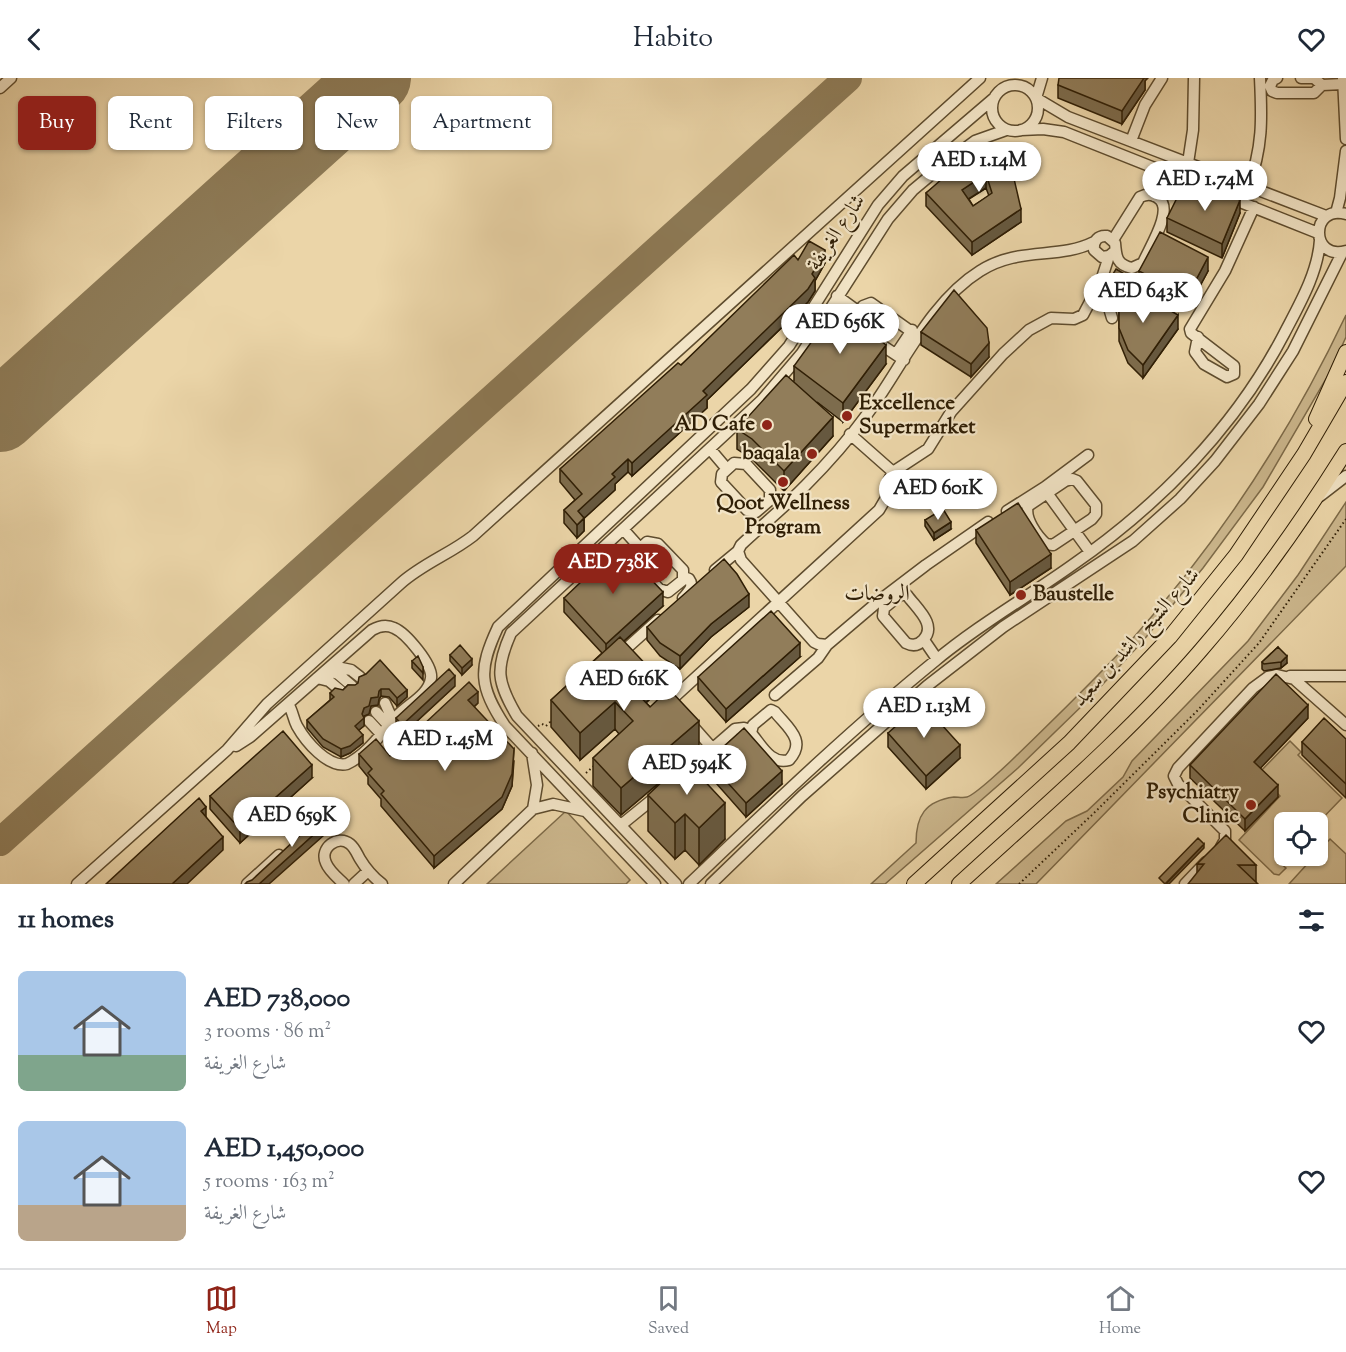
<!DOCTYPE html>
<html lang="en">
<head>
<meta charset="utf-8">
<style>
	body { margin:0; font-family:"Sorts Mill Goudy",Amiri,serif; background:#f6f6f7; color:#1f2937; height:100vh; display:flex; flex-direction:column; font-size:22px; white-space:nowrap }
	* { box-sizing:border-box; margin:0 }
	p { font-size:20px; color:#747a83 }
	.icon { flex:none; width:33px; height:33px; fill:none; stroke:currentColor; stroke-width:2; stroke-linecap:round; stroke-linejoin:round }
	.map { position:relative; height:806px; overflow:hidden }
	.panel { display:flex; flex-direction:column; background:#fff; flex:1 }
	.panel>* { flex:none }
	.guide { position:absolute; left:18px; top:18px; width:600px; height:54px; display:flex; gap:12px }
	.tools { position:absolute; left:1274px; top:734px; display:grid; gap:12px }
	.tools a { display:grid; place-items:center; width:54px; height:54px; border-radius:9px; background:#fff; box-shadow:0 2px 4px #0004; font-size:30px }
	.price { position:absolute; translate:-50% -51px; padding:0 14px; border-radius:21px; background:#fff; color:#222; font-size:20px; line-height:39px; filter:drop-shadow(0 2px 3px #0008) }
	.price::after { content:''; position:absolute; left:50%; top:36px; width:18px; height:14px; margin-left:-9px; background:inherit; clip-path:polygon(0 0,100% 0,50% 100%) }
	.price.selected { background:#8f2418; color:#fff }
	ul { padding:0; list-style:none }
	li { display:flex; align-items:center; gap:18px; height:150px; padding:0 18px }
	li span { display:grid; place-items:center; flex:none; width:168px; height:120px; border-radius:9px; color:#555 }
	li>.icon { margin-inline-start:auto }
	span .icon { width:72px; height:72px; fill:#fffc; stroke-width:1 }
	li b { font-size:26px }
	h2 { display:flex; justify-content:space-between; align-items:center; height:72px; padding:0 18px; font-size:26px }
	.chip { padding:0 21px; border-radius:9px; background:#fff; box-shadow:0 2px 4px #0004; font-size:21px; line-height:54px }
	.chip.selected { background:#8f2418; color:#fff }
	header { display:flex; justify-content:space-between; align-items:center; height:78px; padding:0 18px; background:#fff; font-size:27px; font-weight:600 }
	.tab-bar { display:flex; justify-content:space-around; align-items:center; height:84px; border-top:2px solid #e0e1e3; background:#fff; font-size:16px; color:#747a83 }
	.tab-bar a { display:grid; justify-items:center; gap:3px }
	.tab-bar .selected { color:#8f2418 }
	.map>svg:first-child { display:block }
	.green { fill:#cbb68c; stroke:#7d6a48; stroke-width:1.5 }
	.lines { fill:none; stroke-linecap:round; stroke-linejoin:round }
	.taxiway { stroke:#8d7a56; stroke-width:28 }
	.runway { stroke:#8d7a56; stroke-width:72 }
	.minor-casing { stroke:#5e4c2e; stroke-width:13 }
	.major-casing { stroke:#2f1e05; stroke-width:16 }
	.path { stroke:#2f1e05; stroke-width:2; stroke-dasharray:1.5 3; stroke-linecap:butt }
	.minor { stroke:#f2e4c6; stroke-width:10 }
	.major { stroke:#ebd5a8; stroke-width:14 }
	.wall { fill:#7d6c4d; stroke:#2f1e05; stroke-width:1.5; fill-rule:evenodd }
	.shaded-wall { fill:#66583f; stroke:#2f1e05; stroke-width:1.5 }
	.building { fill:#917d5a; stroke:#2f1e05; stroke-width:1.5; fill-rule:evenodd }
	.poi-dot { fill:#8f2418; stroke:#f2e4c6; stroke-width:2 }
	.labels { text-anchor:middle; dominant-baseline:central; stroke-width:4.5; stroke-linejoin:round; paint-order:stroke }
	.street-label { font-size:21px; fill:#2f1e05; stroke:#f2e4c6 }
	.poi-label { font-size:21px; font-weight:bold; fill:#2f1e05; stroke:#f2e4c6; text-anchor:end }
	.neighbourhood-label { font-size:22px; fill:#2f1e05; stroke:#f2e4c6 }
</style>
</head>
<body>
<header><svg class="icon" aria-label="back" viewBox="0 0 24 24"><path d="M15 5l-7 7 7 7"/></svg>Habito<svg class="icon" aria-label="heart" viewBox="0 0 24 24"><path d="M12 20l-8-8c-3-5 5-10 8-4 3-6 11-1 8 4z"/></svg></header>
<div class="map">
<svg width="1346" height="806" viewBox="0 0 1346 806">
	<rect width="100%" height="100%" fill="#ebd5a8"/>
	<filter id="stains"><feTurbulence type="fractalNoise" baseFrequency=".00333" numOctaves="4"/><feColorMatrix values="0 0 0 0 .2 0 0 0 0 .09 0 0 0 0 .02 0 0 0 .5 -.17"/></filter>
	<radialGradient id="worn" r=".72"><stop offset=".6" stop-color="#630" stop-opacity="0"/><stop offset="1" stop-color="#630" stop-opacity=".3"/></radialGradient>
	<path class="green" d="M1346 237V259L1330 294 1263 409 1203 490 1142 564 1090 620 1018 690 885 806H871L916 765C916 738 925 723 954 719 958 719 963 720 967 719 975 717 1008 686 1016 678 1056 639 1097 600 1134 559 1220 462 1291 353 1346 237Z
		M1346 424V488L1036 806H996L1066 743 1087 733 1123 699 1132 683 1248 563 1298 497Z
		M1290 663 1301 674 1298 677 1342 720 1317 746V744H1284V777H1287L1280 785 1286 790 1279 797 1274 796 1239 762 1280 718 1258 696Z
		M566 733 630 802 626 806H487Z
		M1330 761 1346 776V806H1289Z"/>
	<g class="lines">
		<path class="taxiway" d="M0 764 848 0"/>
		<path class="runway" d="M0 338 375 0"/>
		<defs>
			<path id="minor" d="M1277 0 1273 2 1270 8 1272 13 1277 15H1314L1322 7
				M1301 0H1314L1322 7 1343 6
				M1343 0 1346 61
				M992 30a23 23 0 1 1 46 0a23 23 0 1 1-46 0Z
				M0 10 11 0
				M1036 20 1068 39 1326 138
				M1036 20 1042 0
				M1021 52 1043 51 1064 54 1318 155
				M1131 63 1145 27 1162 0
				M1188 85 1193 52 1194 0
				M1248 109C1263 70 1262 40 1260 0
				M1154 118 1164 93
				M1336 135 1340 120 1346 73
				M1113 162 1140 119C1146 116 1152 115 1158 120 1175 131 1149 170 1143 185L1132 190C1117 187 1116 179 1115 165L1107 158C1098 157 1093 163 1094 172L1102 179 1109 178 1115 173
				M1346 173C1310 183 1310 126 1346 136
				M1101 203 1112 240
				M837 218 859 234
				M861 253 855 248 854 241 863 228 871 225 919 259
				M1198 259 1195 274 1204 286 1227 299 1234 296V288L1191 255 1190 251 1225 193 1254 129
				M874 262 904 282
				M896 276 912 252
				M850 356 893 394
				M710 371 727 391
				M734 385 746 386 770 412V422L756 434 747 432 721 404 722 396Z
				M1072 401 1077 403 1096 427V436L1092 441 1053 467 1046 466C1037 458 1024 440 1028 428L1065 403Z
				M1047 415 1090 474
				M1320 418 1346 398
				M1007 433 1045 409 1088 377
				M623 451 640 470
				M647 464 658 466 683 492V502L668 514 659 511 634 484V476Z
				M715 492 738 473
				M900 517H907C916 530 938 547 923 562 918 568 912 568 906 565L883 538 884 530Z
				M683 520C688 514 695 509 689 501L684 499
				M924 562 937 581
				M827 567 818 566 814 564 741 482 738 473 741 467C762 447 785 429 805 408 827 386 849 361 868 335 902 289 930 224 980 193 1019 168 1058 182 1094 164
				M618 578 658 542
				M332 588 351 592 360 599
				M642 591 673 626
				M327 593 338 596 352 608
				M1290 598H1346
				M317 600 329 603 341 613
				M775 617 818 580 827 567 880 522 926 487 988 444
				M670 623 879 432 886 420 888 404 893 394 928 371 951 334 1003 276 1029 252 1051 240 1074 241 1083 237 1101 203 1109 178
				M385 625 393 643
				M771 632 775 634C788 650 807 663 789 682 771 687 762 668 751 655L753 647Z
				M376 634 389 648
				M369 643 382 657
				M690 645 713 671
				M236 668 250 659 372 552C379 548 386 546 394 550 406 555 433 587 431 600 429 617 408 626 397 638 382 654 368 676 347 686 328 690 306 664 297 648 293 641 293 633 288 626
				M532 675 537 707 533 731
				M681 698 735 651 744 650 751 652
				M621 747 658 717
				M1221 769 1225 762V753L1178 706 1174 698 1178 690 1253 610 1268 599 1277 597 1294 601 1346 647
				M77 806 227 672 267 626 400 506C422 486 450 476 473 458L980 0
				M247 806 279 777
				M344 806C338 800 329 793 326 785 319 770 338 756 350 766 355 770 357 776 360 781 366 791 373 799 382 806
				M354 806 368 793
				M454 806 533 731 553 726 585 733
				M655 806 505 648C479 608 478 592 498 549L751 311 789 268 878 127 903 98 993 21
				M676 806 517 638C497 604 495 591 511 555L762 322 802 275 888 141 913 112 944 86 975 63 1006 52
				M689 806C769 730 849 653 935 583 978 547 1026 520 1071 488 1158 428 1235 350 1284 256 1299 227 1318 195 1320 162
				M711 806 802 718 927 608 1003 549 1133 463 1180 421 1215 383 1259 326 1293 273 1342 175
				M1185 806 1206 784"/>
			<path id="major" d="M1316 341 1346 274
				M914 806 1069 665 1170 559 1236 477 1304 376 1346 304
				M959 806C1042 730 1128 657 1201 572 1255 510 1302 443 1346 373"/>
		</defs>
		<use href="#minor" class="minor-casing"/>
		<use href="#major" class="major-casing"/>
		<path class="path" d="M538 648 542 646 546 648 550 644 549 641
			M586 695 595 687
			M1019 806 1094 735 1197 633 1259 565 1346 441"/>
		<use href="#minor" class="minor"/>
		<use href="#major" class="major"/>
	</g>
	<path class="wall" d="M1145 3V12L1122 46 1058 20V7Z
		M985 72 1021 144 972 177 926 128V115ZM986 110 989 118 973 128 969 121Z
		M1240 135 1222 180 1167 154V140Z
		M798 182 825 185 815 203V213L808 224 707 322V330L632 398 628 394 615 406V412L584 440V453L577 460 564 445V432L575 422 560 404V391L681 287Z
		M1139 193H1208L1187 232 1139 206Z
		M1110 201 1133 208 1132 210 1178 251 1143 300 1128 285 1119 263V229L1125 217 1110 208Z
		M921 254 989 279 971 299 921 267Z
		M886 286 843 344 817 324 833 358 784 413 752 381 737 371V351L794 303V288Z
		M925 442 951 451 934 462 925 448Z
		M976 452 1051 490 1010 517 976 465Z
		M564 520 663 528 624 563 651 620 646 625 699 671 685 682 725 761 699 787 685 772 675 781 648 753V717L674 692 621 737 593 708V680L619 656 615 651 580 682 551 649V622L602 575 564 534Z
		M749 529 711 559 680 591 660 578 647 562V549Z
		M1278 569 1287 585 1281 590 1264 593 1262 591V584Z
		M450 577 472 587 462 597 450 583Z
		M800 579 726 644 698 612V599Z
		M412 583 423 589V602L412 590Z
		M348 607 407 612V619L397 628 389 619 381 618 379 621 378 627 371 628 369 636 364 638V648L359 652 363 665 350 675 341 679 323 669 307 650V642L330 622V615L343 612Z
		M455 608 402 657 396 650V640Z
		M478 625 474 629 514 683 512 708 502 731 434 790 381 728V721L368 706V699L359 688V676L390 678Z
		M1308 640 1260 690 1278 719 1245 753 1190 700V687Z
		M888 655 960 680 926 711 888 669Z
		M1346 661V720L1302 677V664Z
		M708 683 782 706 746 739 708 696Z
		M312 700 240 765 210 731V718Z
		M1197 786 1256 787V804L1197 795Z"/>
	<path class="shaded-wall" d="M1140 0H1148L1145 3V12L1122 46V33Z
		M986 96V110L962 125V112Z
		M1240 122V135L1222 180V166Z
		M1021 131V144L972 177V164Z
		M825 172V185L815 203V213L808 224 707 322V330L632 398V385L703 313 812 196Z
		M1208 179V193L1187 232V219Z
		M1133 201V208L1127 218V212Z
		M1178 237V251L1143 300V287Z
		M989 265V279L971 299V286Z
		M886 267V286L843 344V325Z
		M833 339V358L784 413V393Z
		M628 381V394L615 406V412L578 446V433L612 396Z
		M584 440V453L577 460V447Z
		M951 444V451L934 462V455Z
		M1051 476V490L1010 517V504Z
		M663 514V528L606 579V566Z
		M749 516V529L711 559 680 591V578L711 546Z
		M800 565V579L726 644V631Z
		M1287 578V585L1281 590V584Z
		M472 581V587L462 597V590Z
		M651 592V620L632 637V610Z
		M455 598V608L402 657V647Z
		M381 611V618L379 621 378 627 371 628 369 636 364 638 362 641 364 640V648L355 655V648L362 636 364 630 371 620Z
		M407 612V619L397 628V620Z
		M478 614V625L468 634V622Z
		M615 624V651L580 682V655Z
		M1308 627V640L1254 697V684Z
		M699 643V671L621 737V710Z
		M363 657V665L350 675 341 679V671Z
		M960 667V680L926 711V698Z
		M514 671 512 708 502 731 434 790V778Z
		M312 687V700L240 765V751Z
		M782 693V706L746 739V725Z
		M1278 707V719L1245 753V741Z
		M725 725V761L699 787V750Z
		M206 729V742L201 733Z
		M685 736V772L675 781V745Z
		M332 740V750L269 806H259Z
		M223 759V772L187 806H172Z
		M1204 766V770L1169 806H1166Z"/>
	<path class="building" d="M1059 0H1144L1122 33 1058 7Z
		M1006 66 1021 131 972 164 926 115 951 93 985 72ZM986 96 992 115 973 128 962 112Z
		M1204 109 1240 122 1222 166 1167 140 1177 120 1187 111Z
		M1160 154 1208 179 1187 219 1139 193Z
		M809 163 825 172 812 196 815 200 808 211 703 313 707 317 632 385 628 381 612 396 615 399 578 433 584 440 577 447 564 432 582 416 560 391 678 285 681 287 794 177 798 182Z
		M1116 191 1133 201 1127 212 1110 201Z
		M1130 209 1178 237 1143 287 1128 272 1119 250V229Z
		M954 212 987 250 989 265 971 286 921 254Z
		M836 230 886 267 843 325 794 288Z
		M786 297 833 339 784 393 752 361 737 351Z
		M1018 425 1051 476 1010 504 976 452Z
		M943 431 951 444 934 455 925 442Z
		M619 468 663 514 606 566 564 520Z
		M724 481 737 496 749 516 711 546 680 578 660 565 647 549Z
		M771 533 800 565 726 631 698 599Z
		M620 559 651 592 632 610 650 629 669 611 699 643 621 710 593 680 633 643 615 624 580 655 551 622Z
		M460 567 472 581 462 590 450 577Z
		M1278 569 1287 578 1281 584 1264 586 1262 584Z
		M418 578 423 589V595L412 583Z
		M380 582 407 612 397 620 389 611H381L379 613 378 619 371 620 369 628 364 630 362 636 364 640 355 648 363 657 350 668 341 671 323 661 307 642 334 619 330 615 335 610 343 612 348 607H355L358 605 359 599 366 596Z
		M449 591 455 598 402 647 396 640Z
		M1276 596 1308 627 1254 684 1278 707 1245 741 1190 687Z
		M469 604 478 614 468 622 514 671 512 696 502 719 434 778 381 716 384 713 368 695 372 691 359 676 376 661 390 678Z
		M922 625 960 667 926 698 888 655Z
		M1324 640 1346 661V706L1302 664Z
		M744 650 782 693 746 725 708 683Z
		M283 653 312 687 240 751 210 718Z
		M685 682 725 725 699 750 685 736 675 745 648 717Z
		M199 720 206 729 201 733 223 759 172 806H106Z
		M326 733 332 740 259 806H245L247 804 252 802Z
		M1226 757 1256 787H1238L1258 806H1188L1204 786H1197Z
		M1198 760 1204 766 1165 806 1159 800Z"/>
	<g class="poi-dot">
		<circle cx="847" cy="338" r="6"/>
		<circle cx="767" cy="347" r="6"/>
		<circle cx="812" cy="376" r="6"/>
		<circle cx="783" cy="404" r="6"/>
		<circle cx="1021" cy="517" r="6"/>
		<circle cx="1251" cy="727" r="6"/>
	</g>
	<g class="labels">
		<g class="street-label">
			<text transform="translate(837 155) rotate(-56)">شارع الغريفة</text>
			<text transform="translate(1137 560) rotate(-48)">شارع الشيخ راشد بن سعيد</text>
		</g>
		<g class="poi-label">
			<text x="859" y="326" text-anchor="start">Excellence<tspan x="859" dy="24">Supermarket</tspan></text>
			<text x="755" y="347">AD Cafe</text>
			<text x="800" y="376">baqala</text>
			<text x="783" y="426" text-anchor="middle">Qoot Wellness<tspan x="783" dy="24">Program</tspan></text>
			<text x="1033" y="517" text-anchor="start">Baustelle</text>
			<text x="1239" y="715">Psychiatry<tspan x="1239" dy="24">Clinic</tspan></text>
		</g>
		<g class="neighbourhood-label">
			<text x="877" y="517">الروضات</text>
		</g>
	</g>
	<rect width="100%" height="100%" filter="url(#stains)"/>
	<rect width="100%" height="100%" fill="url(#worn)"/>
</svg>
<div class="tools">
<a><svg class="icon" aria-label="locate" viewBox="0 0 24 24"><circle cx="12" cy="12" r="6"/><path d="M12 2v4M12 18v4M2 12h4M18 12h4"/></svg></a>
</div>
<b class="price" style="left:979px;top:115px">AED 1.14M</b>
<b class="price" style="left:1205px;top:134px">AED 1.74M</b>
<b class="price" style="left:1143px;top:246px">AED 643K</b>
<b class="price" style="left:840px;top:277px">AED 656K</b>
<b class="price" style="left:938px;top:443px">AED 601K</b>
<b class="price selected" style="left:613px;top:517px">AED 738K</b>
<b class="price" style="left:624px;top:634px">AED 616K</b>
<b class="price" style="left:924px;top:661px">AED 1.13M</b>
<b class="price" style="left:445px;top:694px">AED 1.45M</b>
<b class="price" style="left:687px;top:718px">AED 594K</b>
<b class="price" style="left:292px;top:770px">AED 659K</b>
<div class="guide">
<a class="chip selected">Buy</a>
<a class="chip">Rent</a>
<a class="chip">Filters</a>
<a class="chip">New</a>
<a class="chip">Apartment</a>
</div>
</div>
<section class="panel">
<h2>11 homes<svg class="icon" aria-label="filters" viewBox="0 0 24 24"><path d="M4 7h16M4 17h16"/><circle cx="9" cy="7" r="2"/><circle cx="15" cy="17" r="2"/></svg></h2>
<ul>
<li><span style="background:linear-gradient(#a9c7e8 70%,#7fa58c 0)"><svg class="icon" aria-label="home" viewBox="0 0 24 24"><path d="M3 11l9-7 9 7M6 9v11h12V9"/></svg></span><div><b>AED 738,000</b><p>3 rooms · 86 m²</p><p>شارع الغريفة</p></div><svg class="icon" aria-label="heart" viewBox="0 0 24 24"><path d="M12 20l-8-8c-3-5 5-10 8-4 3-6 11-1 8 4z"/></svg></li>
<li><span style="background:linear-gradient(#a9c7e8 70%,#b9a48a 0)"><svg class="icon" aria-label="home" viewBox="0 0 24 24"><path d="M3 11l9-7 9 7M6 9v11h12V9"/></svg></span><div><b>AED 1,450,000</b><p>5 rooms · 163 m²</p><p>شارع الغريفة</p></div><svg class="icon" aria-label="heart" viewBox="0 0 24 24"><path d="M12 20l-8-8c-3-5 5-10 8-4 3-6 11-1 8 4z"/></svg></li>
</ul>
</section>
<nav class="tab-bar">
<a class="selected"><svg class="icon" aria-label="map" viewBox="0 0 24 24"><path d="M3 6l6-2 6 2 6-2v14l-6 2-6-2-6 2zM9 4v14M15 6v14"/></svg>Map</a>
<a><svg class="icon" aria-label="saved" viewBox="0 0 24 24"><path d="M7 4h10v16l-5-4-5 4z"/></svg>Saved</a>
<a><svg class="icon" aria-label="home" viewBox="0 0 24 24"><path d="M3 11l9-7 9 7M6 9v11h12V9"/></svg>Home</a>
</nav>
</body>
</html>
